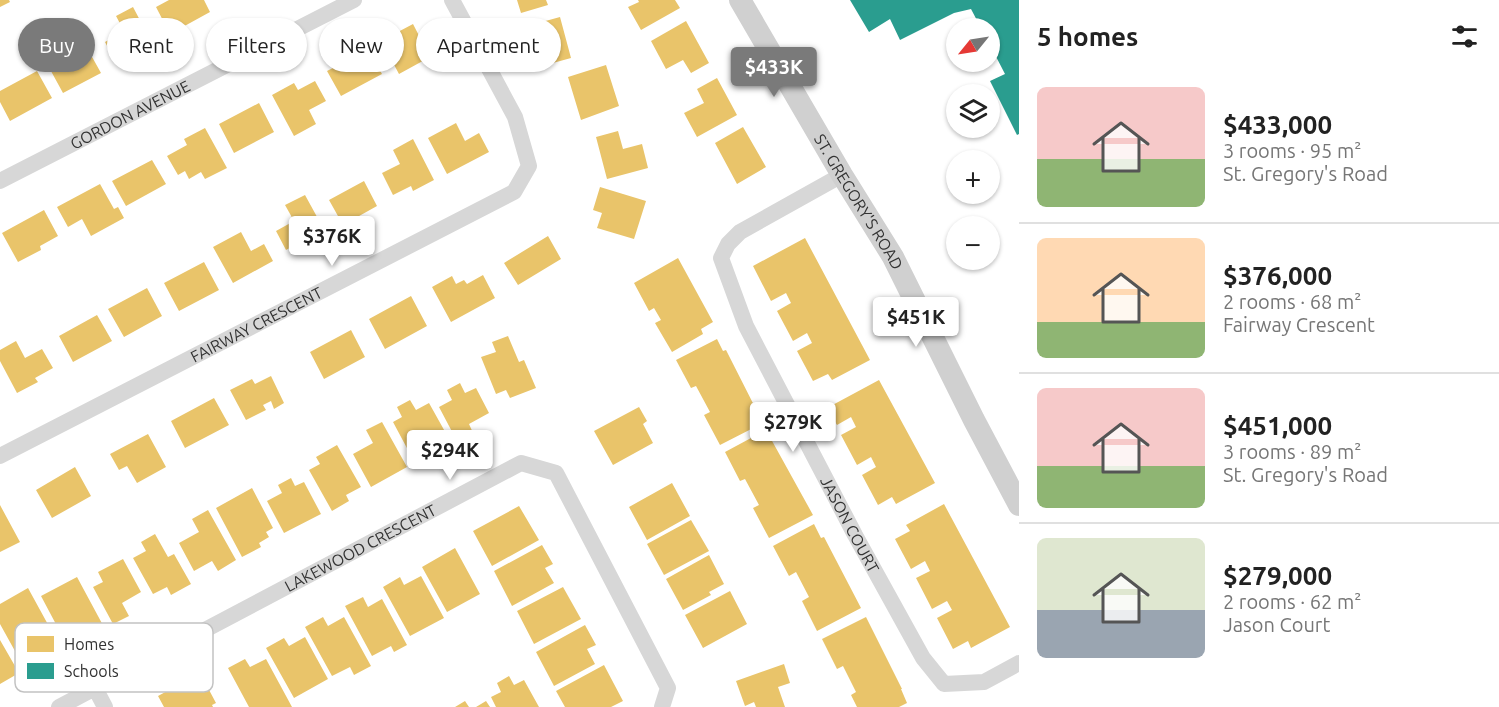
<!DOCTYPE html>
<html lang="en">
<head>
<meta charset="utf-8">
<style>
	body { margin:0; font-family:Ubuntu,sans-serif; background:#f6f6f6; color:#222; height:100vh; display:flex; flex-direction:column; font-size:22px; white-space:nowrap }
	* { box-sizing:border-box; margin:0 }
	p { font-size:20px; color:#767676 }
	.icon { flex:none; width:33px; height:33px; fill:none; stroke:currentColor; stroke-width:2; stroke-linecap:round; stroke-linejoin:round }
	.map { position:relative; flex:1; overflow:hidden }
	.side { display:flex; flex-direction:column; background:#fff; width:480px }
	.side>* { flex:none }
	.hud { position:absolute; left:18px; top:18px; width:570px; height:54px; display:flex; gap:12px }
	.needle { width:39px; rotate:240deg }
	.buttons { position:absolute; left:946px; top:18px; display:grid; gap:12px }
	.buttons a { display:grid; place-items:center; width:54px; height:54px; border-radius:50%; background:#fff; box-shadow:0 2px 4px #0004; font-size:30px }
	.price { position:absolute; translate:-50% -51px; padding:0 14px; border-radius:6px; background:#fff; color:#222; font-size:20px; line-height:39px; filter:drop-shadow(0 2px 3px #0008) }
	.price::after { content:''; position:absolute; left:50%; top:36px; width:18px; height:14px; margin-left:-9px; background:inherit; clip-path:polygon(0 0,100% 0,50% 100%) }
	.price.active { background:#7a7a7a; color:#fff }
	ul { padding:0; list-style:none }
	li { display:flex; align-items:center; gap:18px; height:150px; padding:0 18px }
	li+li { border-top:2px solid #e0e0e0 }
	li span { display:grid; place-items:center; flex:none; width:168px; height:120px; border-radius:9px; color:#555 }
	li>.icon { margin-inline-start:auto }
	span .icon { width:72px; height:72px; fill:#fffc; stroke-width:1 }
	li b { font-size:26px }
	h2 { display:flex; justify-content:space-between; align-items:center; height:72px; padding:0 18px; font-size:26px }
	.chip { padding:0 21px; border-radius:27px; background:#fff; box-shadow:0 2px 4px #0004; font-size:21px; line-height:54px }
	.chip.active { background:#7a7a7a; color:#fff }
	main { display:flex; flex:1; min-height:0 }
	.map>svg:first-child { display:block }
	.homes { fill:#e9c46a }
	.schools { fill:#2a9d8f }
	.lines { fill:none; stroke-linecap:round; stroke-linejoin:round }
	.street { stroke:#d7d7d7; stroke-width:16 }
	.secondary { stroke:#d0d0d0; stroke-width:22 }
	.labels { text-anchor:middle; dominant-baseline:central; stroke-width:6; stroke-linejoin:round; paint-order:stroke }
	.street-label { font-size:16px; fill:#333; stroke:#fff }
	.key { fill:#fff; stroke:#c2c2c2; stroke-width:1.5 }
	.key-label { font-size:16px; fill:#333 }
</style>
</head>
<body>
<main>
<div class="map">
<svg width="1019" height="707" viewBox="0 0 1019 707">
	<rect width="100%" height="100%" fill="#fff"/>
	<path class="homes" d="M0 0H9L10 2 0 7Z
		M169 0H204L210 12 170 34 156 7Z
		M517 0H546L548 5 521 13Z
		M638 0H675L680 8 641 30 628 7 639 2Z
		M133 7 152 43 140 49 142 54 131 60 129 56 116 63 105 42 124 31 116 16Z
		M560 17 571 58 542 66 531 25Z
		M686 21 709 63 691 73 683 60 666 69 651 41Z
		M413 24 430 57 399 74 385 48 399 40 396 33Z
		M64 38 72 54 86 46 101 73 63 93 40 51Z
		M370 53 382 74 341 96 327 71 356 56 357 60Z
		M606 65 619 106 581 120 568 77Z
		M37 71 52 98 10 121 0 102V91Z
		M717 78 737 115 697 137 684 113 704 103 697 89Z
		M315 81 326 101 309 110 316 124 294 136 272 95 294 83 298 90Z
		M259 103 274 132 234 153 219 124Z
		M456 123 465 141 479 133 489 152 447 174 428 138Z
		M743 127 766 167 737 184 715 143Z
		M205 128 227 168 205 179 201 172 189 179 185 171 178 175 167 156 187 145 184 139Z
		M618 131 623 149 642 144 648 168 607 179 596 137Z
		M413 139 434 180 413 191 411 186 393 195 382 173 400 164 393 150Z
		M152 160 166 184 126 206 112 181Z
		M364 181 377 206 343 225 329 200Z
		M100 184 114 209 118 207 124 218 91 236 82 219 68 227 57 207Z
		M600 187 646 201 634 239 597 228 602 213 593 210Z
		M305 195 327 235 306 247 303 241 286 250 276 231 294 221 285 205Z
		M44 210 58 236 40 246 41 250 18 262 2 233Z
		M241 232 251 251 264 244 273 261 233 283 213 247Z
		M548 236 561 259 518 285 504 263Z
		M805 238 870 360 832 380 828 374 813 381 797 351 812 343 807 333 793 341 777 311 791 303 786 293 771 301 753 266Z
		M678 258 713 322 701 329 703 334 672 352 655 323 661 320 654 308 649 311 634 283Z
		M204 262 219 290 179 311 164 283Z
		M483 275 495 298 451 322 432 287 452 276 456 284 464 280 467 284Z
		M147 288 162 316 124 337 108 309Z
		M411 296 427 326 385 349 369 319Z
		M97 315 112 341 73 362 59 336Z
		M351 330 365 357 324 379 310 352Z
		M508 336 519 362 524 360 536 388 510 398 506 390 496 394 481 357 496 352 492 342Z
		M717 339 723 351 726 350 763 423 720 445 704 415 710 412 696 386 691 388 676 360Z
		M16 341 25 358 42 349 53 368 35 378 38 382 17 393 0 361V350Z
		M271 376 284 403 274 409 271 401 263 405 266 410 246 420 230 390 252 379 255 384Z
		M879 380 935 483 896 504 892 497 878 505 862 475 876 467 871 457 857 465 841 435 856 427 851 417 837 425 827 408Z
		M460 383 465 393 476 388 489 413 469 424 474 435 458 443 439 407 452 400 447 390Z
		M214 398 229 425 185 448 171 421Z
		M410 400 416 410 429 403 448 437 430 447 435 456 416 465 393 422 402 417 397 407Z
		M639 407 647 421 643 424 653 443 613 465 594 431Z
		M382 422 407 467 371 487 353 454 373 443 366 430Z
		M766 430 813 515 769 538 753 508 759 505 745 479 740 481 725 452Z
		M148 434 166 467 137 483 127 466 119 470 110 454Z
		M337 445 361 487 346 495 349 501 332 511 309 470 320 464 316 457Z
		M75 467 91 496 52 518 36 490Z
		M291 478 295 486 304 482 321 514 284 533 267 501 282 493 278 485Z
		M672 483 690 516 647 540 629 507Z
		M252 488 273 528 266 532 269 537 259 543 261 547 242 557 216 508Z
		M944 504 1010 627 971 648 968 641 953 649 937 618 952 610 947 601 932 609 916 578 930 571 925 561 911 569 895 539 910 531 906 525Z
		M0 505 20 542 0 552Z
		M519 506 539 540 492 566 473 531Z
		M208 510 236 560 218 571 212 561 194 571 179 543 199 532 192 519Z
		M691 520 709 551 664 575 647 544Z
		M814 524 821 538 824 537 861 608 817 631 802 601 809 597 796 572 789 576 773 546Z
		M155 534 168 557 174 554 191 584 171 595 167 587 153 594 133 558 146 551 141 542Z
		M542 545 553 564 545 568 554 583 512 606 494 571Z
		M455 548 480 594 447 612 422 567Z
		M709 555 724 584 709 592 711 595 683 610 666 579Z
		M123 559 141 592 122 603 129 616 113 624 93 587 103 582 98 572Z
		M421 576 444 618 410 636 383 587 400 577 404 585Z
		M77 577 105 629 85 640 83 637 67 645 41 596Z
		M563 587 581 619 534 644 517 611Z
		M28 588 51 630 35 640 46 660 26 671 0 624V604Z
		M730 591 747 624 703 648 685 615Z
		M363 597 368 607 382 599 407 645 394 652 391 646 372 656 345 606Z
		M323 617 328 626 344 617 371 666 354 675 350 667 332 676 305 627Z
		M866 617 902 689H901L907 703 899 707H857L851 695 856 692 843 666 837 669 822 639Z
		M585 625 596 645 587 649 595 664 554 686 536 652Z
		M305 637 328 679 294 698 266 648 284 638 289 646Z
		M0 640 19 673 0 684Z
		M245 659 250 667 266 659 292 707H249L228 668Z
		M784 664 790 683 778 687 785 707H756L754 702 745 706 736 681Z
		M604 665 623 701 611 707H565L556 691Z
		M200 673 216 703 212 705 213 707H164L158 696Z
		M509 676 514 685 524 680 539 707H496L491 697 501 692 497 683Z
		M465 701 469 707H455Z
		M486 701 490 707H476Z"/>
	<path class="schools" d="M850 0H1019V134L1017 135 990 81 1005 74 990 45V28H981L971 9 954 13 900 40 890 19 869 32Z"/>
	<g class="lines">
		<g class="street">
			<path id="s1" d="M842 175 740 232 728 244 721 258 746 326 855 535 923 658 944 684 984 682 1019 663"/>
			<path id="s2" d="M0 181 354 0"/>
			<path id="s3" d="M0 456 514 192 529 166 515 117 452 0"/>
			<path id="s4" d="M95 688 521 463 556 473 668 688 662 707"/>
			<path d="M59 707 95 688 105 707"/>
		</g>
		<path class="secondary" id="s5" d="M740 0 842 175 893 257 974 420 1019 505"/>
	</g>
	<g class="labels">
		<g class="street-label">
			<text stroke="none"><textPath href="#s2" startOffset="146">GORDON AVENUE</textPath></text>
			<text stroke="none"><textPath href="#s5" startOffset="234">ST. GREGORY'S ROAD</textPath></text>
			<text stroke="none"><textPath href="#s3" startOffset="288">FAIRWAY CRESCENT</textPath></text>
			<text stroke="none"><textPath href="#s1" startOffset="446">JASON COURT</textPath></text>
			<text stroke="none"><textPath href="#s4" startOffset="300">LAKEWOOD CRESCENT</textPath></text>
		</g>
	</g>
	<rect x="15" y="623" width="198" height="69" rx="9" class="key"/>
	<rect x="27" y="636" width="27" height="16" fill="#e9c46a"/>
	<rect x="27" y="663" width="27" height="16" fill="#2a9d8f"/>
	<g class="key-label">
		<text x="64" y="650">Homes</text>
		<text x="64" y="677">Schools</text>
	</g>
</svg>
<div class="buttons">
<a><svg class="needle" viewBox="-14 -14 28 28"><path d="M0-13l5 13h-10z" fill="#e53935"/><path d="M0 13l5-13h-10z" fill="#767676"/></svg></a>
<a><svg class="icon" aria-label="layers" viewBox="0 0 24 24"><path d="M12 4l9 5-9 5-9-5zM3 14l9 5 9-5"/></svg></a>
<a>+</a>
<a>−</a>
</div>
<b class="price active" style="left:774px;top:98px">$433K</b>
<b class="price" style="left:332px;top:267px">$376K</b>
<b class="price" style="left:916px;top:348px">$451K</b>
<b class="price" style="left:793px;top:453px">$279K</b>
<b class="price" style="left:450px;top:481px">$294K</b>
<div class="hud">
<a class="chip active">Buy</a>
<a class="chip">Rent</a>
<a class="chip">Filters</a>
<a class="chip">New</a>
<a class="chip">Apartment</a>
</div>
</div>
<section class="side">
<h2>5 homes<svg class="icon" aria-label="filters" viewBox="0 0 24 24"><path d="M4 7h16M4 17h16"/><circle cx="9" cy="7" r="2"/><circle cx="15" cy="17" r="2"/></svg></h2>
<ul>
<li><span style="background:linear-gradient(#f6c9c9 60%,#8fb573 0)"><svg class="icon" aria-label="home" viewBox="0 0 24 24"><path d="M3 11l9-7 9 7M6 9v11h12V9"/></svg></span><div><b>$433,000</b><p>3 rooms · 95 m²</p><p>St. Gregory's Road</p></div></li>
<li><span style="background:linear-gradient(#ffd9b3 70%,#8fb573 0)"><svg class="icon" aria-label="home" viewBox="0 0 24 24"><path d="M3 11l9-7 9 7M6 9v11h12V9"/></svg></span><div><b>$376,000</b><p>2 rooms · 68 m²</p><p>Fairway Crescent</p></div></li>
<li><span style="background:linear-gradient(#f6c9c9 65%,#8fb573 0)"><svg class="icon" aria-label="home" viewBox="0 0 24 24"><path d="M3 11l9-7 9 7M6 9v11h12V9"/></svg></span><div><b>$451,000</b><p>3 rooms · 89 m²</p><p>St. Gregory's Road</p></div></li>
<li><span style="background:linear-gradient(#dfe7d0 60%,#9aa5b1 0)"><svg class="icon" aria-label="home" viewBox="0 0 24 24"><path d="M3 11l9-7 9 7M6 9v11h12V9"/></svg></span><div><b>$279,000</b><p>2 rooms · 62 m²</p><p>Jason Court</p></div></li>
</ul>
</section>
</main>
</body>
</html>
